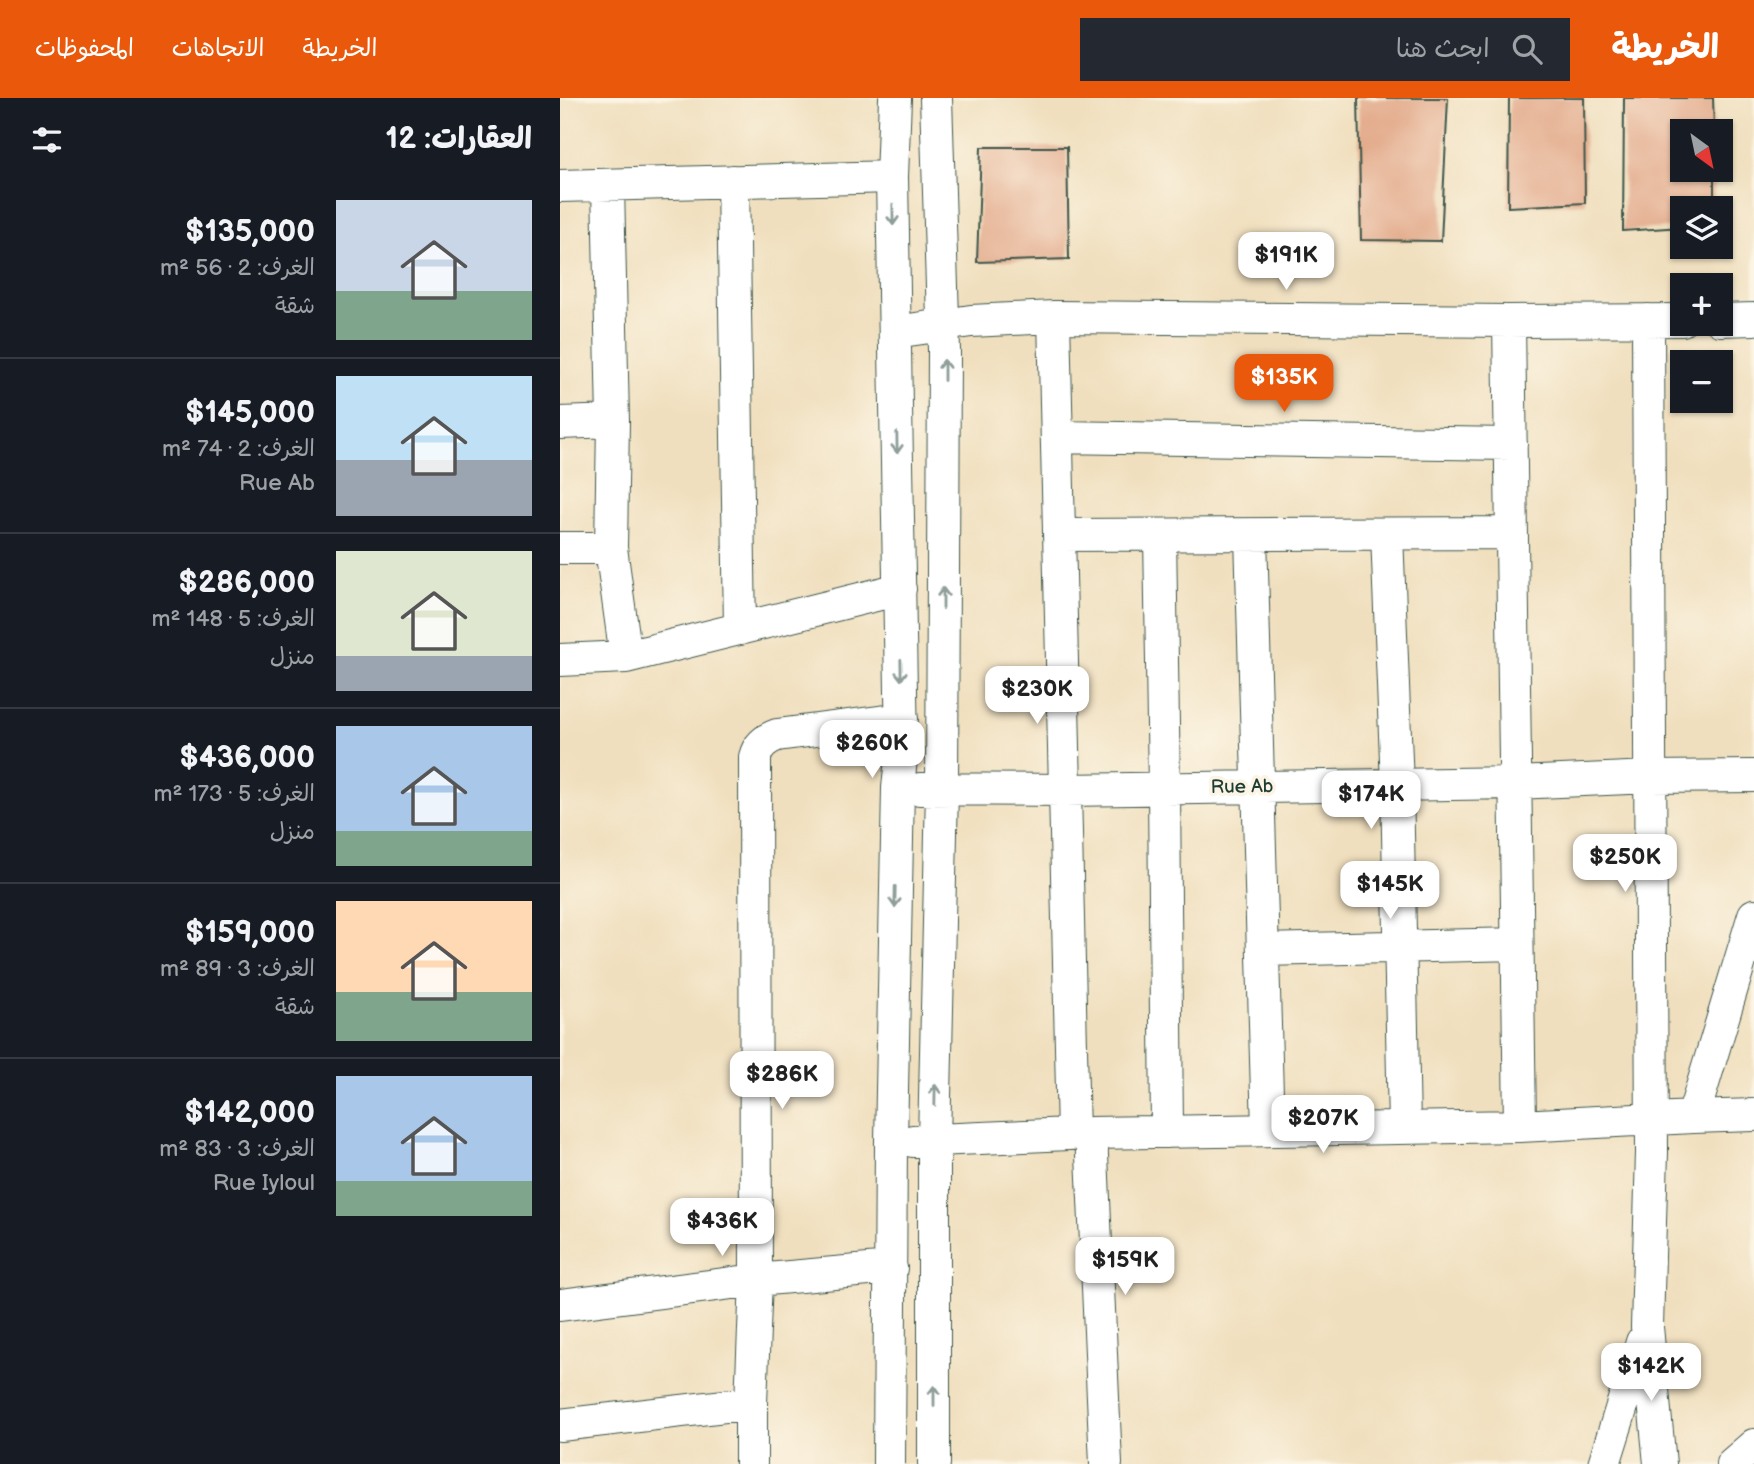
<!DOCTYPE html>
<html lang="ar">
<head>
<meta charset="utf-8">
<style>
	body { margin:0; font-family:"Balsamiq Sans","Playpen Sans Arabic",sans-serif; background:#242831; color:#f1f3f6; direction:rtl; height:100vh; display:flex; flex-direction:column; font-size:26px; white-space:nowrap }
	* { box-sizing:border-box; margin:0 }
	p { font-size:23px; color:#9ea1a6 }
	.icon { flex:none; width:38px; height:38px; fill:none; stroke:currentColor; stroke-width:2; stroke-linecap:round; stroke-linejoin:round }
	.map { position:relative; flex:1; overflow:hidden; direction:ltr }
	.panel { display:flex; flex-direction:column; background:#171b24; width:560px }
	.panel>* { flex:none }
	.needle { width:46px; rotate:147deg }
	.tools { position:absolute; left:1110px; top:21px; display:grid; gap:14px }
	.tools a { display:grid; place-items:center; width:63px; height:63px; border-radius:0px; background:#171b24; box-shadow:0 2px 5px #0004; font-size:35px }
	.price { position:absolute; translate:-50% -60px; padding:0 16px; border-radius:14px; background:#fff; color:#222; font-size:23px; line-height:46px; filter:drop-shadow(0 2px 4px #0008) }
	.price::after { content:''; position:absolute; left:50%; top:42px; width:21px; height:16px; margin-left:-10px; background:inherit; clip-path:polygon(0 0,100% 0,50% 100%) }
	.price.selected { background:#ea580c; color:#fff }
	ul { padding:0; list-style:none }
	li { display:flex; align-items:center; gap:21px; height:175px; padding:0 28px }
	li+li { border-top:2px solid #363941 }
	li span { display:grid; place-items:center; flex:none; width:196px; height:140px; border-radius:0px; color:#555 }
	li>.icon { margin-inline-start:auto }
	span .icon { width:84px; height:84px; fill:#fffc; stroke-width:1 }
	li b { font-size:30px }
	h2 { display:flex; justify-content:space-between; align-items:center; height:84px; padding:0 28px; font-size:30px }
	header { display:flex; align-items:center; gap:42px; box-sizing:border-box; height:98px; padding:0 35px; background:#ea580c; color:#fff }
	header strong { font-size:33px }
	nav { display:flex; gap:38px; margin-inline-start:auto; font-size:24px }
	.search { width:490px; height:63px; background:#242831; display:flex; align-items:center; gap:18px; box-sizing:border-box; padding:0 24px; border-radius:0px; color:#9ea1a6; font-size:26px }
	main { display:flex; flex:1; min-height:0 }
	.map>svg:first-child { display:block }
	.building { fill:#e3ab8c }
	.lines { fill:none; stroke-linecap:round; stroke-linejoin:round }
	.minor-casing { stroke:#3e5549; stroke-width:34 }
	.minor { stroke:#fff; stroke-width:32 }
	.oneway { stroke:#8f9e9a }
	.labels { text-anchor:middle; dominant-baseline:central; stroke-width:7; stroke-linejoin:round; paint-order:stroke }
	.street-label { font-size:19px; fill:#1f3d34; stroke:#fcf5e5 }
</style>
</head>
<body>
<header>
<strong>الخريطة</strong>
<div class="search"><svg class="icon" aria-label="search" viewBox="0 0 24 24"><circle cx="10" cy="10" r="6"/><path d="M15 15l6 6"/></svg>ابحث هنا</div>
<nav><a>الخريطة</a><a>الاتجاهات</a><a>المحفوظات</a></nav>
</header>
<main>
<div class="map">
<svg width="1194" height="1366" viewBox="0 0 1194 1366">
	<rect width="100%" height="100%" fill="#fcf5e5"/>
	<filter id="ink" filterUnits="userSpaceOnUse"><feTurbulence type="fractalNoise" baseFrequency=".0143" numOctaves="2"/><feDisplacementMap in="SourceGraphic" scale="14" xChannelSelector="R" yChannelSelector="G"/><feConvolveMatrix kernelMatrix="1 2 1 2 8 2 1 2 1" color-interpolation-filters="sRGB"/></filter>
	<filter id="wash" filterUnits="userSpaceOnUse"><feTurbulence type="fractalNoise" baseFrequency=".00686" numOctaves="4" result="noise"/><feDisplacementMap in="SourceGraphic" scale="28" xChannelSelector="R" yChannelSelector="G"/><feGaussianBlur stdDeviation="1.57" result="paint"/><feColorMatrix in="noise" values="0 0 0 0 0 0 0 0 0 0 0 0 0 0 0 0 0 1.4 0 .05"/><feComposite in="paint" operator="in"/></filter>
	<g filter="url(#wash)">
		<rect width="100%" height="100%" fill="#f0dfbe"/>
		<g id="blocks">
			<path class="building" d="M798 0H888L881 143 801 142Z
				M949 0H1024L1025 105 948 109Z
				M1064 0H1153L1154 33H1122V72H1154V110H1122V129L1063 133Z
				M421 49H507L509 161 417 164Z"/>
		</g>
	</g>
	<g filter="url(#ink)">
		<use href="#blocks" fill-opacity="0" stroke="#3e5549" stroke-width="2"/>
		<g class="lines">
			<defs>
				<path id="minor" d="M173 83 180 531
					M48 87 53 323 51 450 66 559
					M0 88 332 79
					M494 219 513 1036
					M1088 222 1092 1054 1087 1229 1100 1366
					M1160 222 1194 221
					M949 223 960 1028
					M335 234 411 223 494 219 949 223 1122 222
					M0 325 53 323
					M497 339 951 346
					M827 436 837 687 844 1029
					M499 437 952 435
					M600 437 604 690 607 1034
					M691 437 708 1032
					M0 450H51
					M0 562 66 559 340 491
					M360 691 505 692 955 685 1091 679 1194 678
					M703 852 957 846
					M1133 1019 1194 817
					M531 1035 546 1366
					M353 1043 531 1035 960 1028 1133 1019 1194 1017
					M0 1207 196 1182 331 1170
					M0 1327 191 1305
					M191 1366V1305L196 1182 195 659C198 647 206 641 217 637L342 621
					M329 1366 331 1044 338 690 342 650 332 79 335 0
					M374 1366V1043L382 692 384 252 376 0
					M1044 1366 1082 1244
					M1172 1366 1194 1347"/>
			</defs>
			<use href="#minor" class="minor-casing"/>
			<use href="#minor" class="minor"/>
		</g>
		<defs><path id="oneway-shaft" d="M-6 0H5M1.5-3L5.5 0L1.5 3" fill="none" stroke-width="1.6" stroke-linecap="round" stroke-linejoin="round" transform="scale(1.75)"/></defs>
		<g class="oneway">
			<use href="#oneway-shaft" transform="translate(333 117) rotate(89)"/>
			<use href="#oneway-shaft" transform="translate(384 272) rotate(-90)"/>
			<use href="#oneway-shaft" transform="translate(337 345) rotate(89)"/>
			<use href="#oneway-shaft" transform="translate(383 500) rotate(-90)"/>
			<use href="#oneway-shaft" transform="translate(341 572) rotate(89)"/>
			<use href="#oneway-shaft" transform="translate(335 799) rotate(91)"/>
			<use href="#oneway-shaft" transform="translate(375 997) rotate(-89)"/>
			<use href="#oneway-shaft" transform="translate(374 1298) rotate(-90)"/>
		</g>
	</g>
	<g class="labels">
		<g class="street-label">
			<text transform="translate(682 689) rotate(-1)">Rue Ab</text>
		</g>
	</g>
</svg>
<div class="tools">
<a><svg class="needle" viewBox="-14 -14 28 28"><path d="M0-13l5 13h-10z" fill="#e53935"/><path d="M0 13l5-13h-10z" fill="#9ea1a6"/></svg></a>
<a><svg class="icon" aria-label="layers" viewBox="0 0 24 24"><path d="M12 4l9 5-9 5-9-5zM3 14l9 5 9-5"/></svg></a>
<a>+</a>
<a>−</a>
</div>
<b class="price" style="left:726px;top:194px">$191K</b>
<b class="price selected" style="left:724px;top:316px">$135K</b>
<b class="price" style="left:477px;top:628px">$230K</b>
<b class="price" style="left:312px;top:682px">$260K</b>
<b class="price" style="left:811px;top:733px">$174K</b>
<b class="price" style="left:1065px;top:796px">$250K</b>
<b class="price" style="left:830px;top:823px">$145K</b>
<b class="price" style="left:222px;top:1013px">$286K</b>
<b class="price" style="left:763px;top:1057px">$207K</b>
<b class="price" style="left:162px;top:1160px">$436K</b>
<b class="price" style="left:565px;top:1199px">$159K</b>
<b class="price" style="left:1091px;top:1305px">$142K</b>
</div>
<section class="panel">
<h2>العقارات: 12<svg class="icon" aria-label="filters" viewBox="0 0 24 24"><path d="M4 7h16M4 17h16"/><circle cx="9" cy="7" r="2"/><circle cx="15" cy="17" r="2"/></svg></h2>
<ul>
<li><span style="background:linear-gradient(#c9d6e8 65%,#7fa58c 0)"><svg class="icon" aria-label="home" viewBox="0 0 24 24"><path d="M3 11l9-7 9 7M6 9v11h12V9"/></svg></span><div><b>$135,000</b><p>الغرف: 2 · 56 m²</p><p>شقة</p></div></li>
<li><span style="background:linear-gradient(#bfe0f5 60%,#9aa5b1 0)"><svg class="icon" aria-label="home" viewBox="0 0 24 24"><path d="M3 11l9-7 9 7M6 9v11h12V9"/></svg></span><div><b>$145,000</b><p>الغرف: 2 · 74 m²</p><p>Rue Ab</p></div></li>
<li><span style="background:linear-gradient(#dfe7d0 75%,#9aa5b1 0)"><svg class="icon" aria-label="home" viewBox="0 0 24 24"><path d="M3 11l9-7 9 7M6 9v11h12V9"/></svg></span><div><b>$286,000</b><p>الغرف: 5 · 148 m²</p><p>منزل</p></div></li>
<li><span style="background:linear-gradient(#a9c7e8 75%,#7fa58c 0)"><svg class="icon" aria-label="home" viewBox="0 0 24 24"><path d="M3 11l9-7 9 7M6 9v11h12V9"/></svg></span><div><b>$436,000</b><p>الغرف: 5 · 173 m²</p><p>منزل</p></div></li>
<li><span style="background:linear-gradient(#ffd9b3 65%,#7fa58c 0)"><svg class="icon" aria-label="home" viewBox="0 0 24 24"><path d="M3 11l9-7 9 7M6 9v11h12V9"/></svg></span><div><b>$159,000</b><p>الغرف: 3 · 89 m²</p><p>شقة</p></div></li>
<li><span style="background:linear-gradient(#a9c7e8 75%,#7fa58c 0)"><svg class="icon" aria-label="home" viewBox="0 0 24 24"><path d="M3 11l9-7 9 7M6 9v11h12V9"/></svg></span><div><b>$142,000</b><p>الغرف: 3 · 83 m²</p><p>Rue Iyloul</p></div></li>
</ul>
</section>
</main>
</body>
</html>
